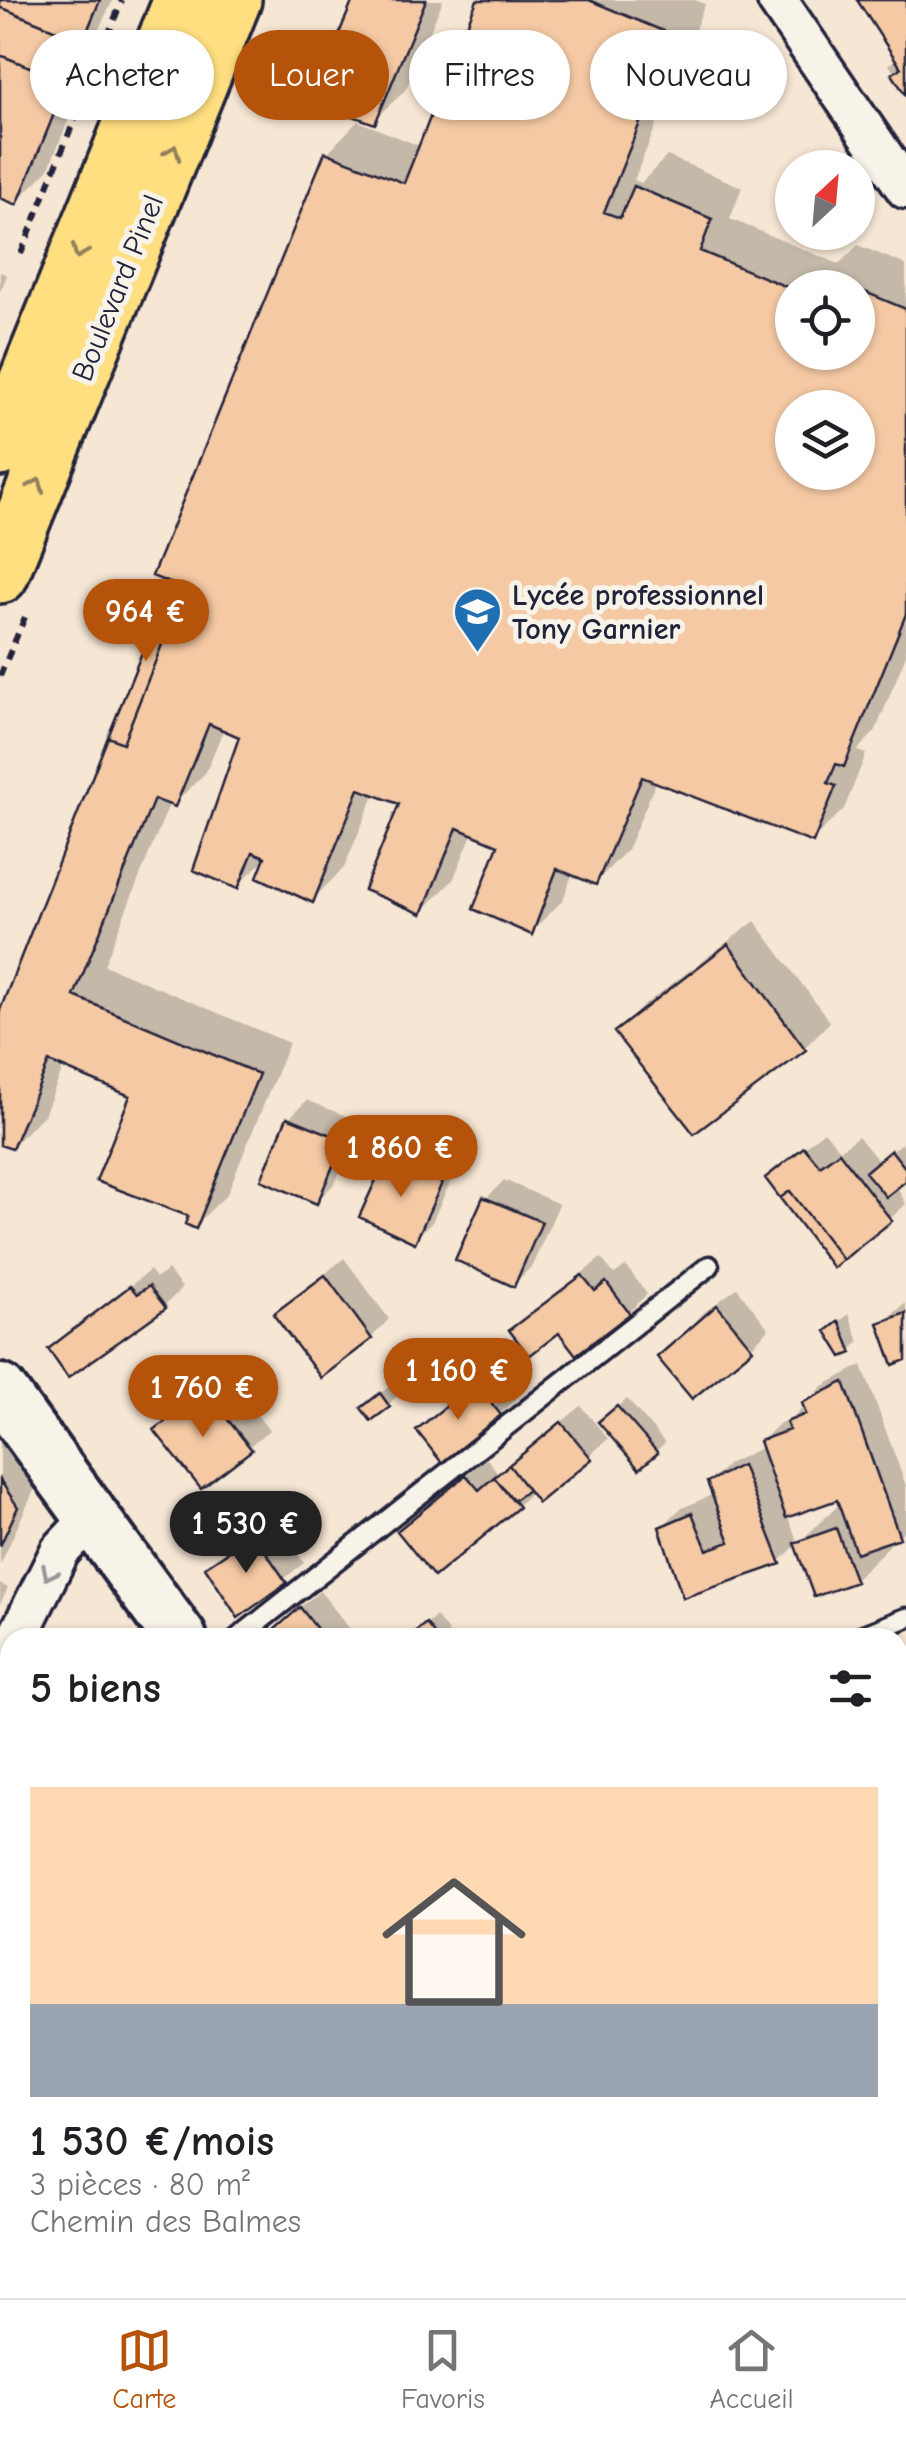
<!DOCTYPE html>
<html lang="fr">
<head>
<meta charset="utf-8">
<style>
	body { margin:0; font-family:"Comic Neue",sans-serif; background:#f2f2f2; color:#202124; height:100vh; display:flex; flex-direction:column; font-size:38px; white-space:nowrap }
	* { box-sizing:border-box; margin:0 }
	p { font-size:32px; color:#757577 }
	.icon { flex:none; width:55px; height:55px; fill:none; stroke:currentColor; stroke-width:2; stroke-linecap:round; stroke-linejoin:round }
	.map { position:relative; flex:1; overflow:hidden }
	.sheet { position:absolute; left:0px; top:1628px; width:908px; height:672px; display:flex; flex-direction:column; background:#fff; border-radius:30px 30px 0 0; box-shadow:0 2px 8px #0004 }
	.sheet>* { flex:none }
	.hud { position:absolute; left:30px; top:30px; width:848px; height:90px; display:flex; gap:20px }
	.needle { width:65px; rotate:26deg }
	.buttons { position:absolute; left:775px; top:150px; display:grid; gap:20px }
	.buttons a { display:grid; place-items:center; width:100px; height:100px; border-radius:50%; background:#fff; box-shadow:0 2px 8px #0004; font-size:50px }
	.price { position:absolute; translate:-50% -85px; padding:0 22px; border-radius:35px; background:#b45309; color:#fff; font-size:32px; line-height:65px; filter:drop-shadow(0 2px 5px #0008) }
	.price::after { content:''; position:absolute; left:50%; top:60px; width:30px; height:22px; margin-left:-15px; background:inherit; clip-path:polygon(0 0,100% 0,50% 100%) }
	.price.on { background:#222; color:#fff }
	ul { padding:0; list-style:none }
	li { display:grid; align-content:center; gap:20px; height:530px; padding:0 30px }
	li span { display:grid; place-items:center; height:310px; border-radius:0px; color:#555 }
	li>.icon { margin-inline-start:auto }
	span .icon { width:180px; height:180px; fill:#fffc; stroke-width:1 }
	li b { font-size:42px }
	h2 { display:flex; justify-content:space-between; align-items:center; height:120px; padding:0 30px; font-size:42px }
	.chip { padding:0 35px; border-radius:45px; background:#fff; box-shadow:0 2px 8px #0004; font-size:35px; line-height:90px }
	.chip.on { background:#b45309; color:#fff }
	.dock { display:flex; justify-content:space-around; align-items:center; height:140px; border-top:2px solid #e0e0e0; background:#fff; font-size:28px; color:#757577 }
	.dock a { display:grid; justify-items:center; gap:5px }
	.dock .on { color:#b45309 }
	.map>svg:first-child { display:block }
	.shadow { fill:#0003; fill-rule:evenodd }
	.building { fill:#f5c9a4; stroke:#22223b; stroke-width:2.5; fill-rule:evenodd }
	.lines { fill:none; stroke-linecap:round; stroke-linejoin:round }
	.lane-casing { stroke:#22223b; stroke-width:25 }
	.street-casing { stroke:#22223b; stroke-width:45 }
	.secondary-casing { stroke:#22223b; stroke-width:60 }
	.primary-casing { stroke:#22223b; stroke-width:62 }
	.path { stroke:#22223b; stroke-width:6; stroke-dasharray:10 8; stroke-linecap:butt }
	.lane { stroke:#f7f3e8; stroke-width:18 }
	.street { stroke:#f7f3e8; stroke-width:38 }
	.secondary { stroke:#f7f3e8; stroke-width:52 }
	.primary { stroke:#ffdf80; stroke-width:55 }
	.oneway { stroke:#90805e }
	.oneway2 { stroke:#97959a }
	.labels { text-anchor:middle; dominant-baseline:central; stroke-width:10; stroke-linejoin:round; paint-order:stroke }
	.street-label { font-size:30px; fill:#22223b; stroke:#f7f3e8 }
	.poi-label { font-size:30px; font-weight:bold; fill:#22223b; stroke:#f7f3e8; text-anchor:start }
</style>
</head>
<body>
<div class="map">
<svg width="906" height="2298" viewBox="0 0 906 2298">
	<rect width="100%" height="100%" fill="#f6e6d4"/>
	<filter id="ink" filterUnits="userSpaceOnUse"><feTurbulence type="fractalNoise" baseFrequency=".01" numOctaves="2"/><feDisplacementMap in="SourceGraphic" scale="20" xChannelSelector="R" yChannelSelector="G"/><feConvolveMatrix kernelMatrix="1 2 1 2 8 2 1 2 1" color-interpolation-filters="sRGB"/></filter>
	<g filter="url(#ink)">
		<path class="shadow" d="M0 0H113L90 47 97 50 48 170 16 202 0 195Z
			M356 0H443L406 89 374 121Z
			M480 0H695L705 4 634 180 641 183 667 156 742 187 730 219 839 264 858 245 906 265V655L875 732 860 747 858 751 866 754 844 809 812 840 657 780 627 850 596 882 573 872 563 900 531 932 501 844 473 832 453 880 422 911 402 803 375 793 344 868 312 900 269 855 237 886 242 736 224 728 206 772 174 804 170 802 104 965 289 1043 227 1194 195 1226 133 1095 64 1066 44 1115 12 1146 0 1142V1016L173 582 327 153 358 121 422 147ZM792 288H858V352H792ZM792 408H858V472H792Z
			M860 0H906V91L903 67 893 70 889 65 897 57Z
			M0 272 7 275 0 292Z
			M755 921 830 1022 804 1048 617 1032 643 1006Z
			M307 1100 360 1122 335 1183 317 1201 289 1118Z
			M824 1131 840 1150 858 1136 879 1162 901 1143 906 1150V1178L896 1185 906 1204 890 1219 768 1178Z
			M406 1141 458 1165 432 1222 414 1240 388 1159Z
			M504 1180 559 1204 532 1266 514 1284 486 1199Z
			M344 1258 389 1319 371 1338 277 1314Z
			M601 1258 614 1274 626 1266 647 1294 629 1312 577 1352 560 1330H512Z
			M150 1270 156 1278 168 1270 182 1288 164 1306 51 1349Z
			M737 1288 769 1329 751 1347 686 1333 703 1313Z
			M906 1303V1358L881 1324Z
			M849 1314 859 1342 850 1351 838 1323Z
			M493 1343 510 1364 500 1374 518 1396 500 1414 419 1430 453 1399 450 1376Z
			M862 1365 906 1486V1529L854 1580 797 1544 780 1561 684 1595 662 1527 680 1509 714 1494 710 1483 728 1464 763 1447 761 1442 780 1423 792 1419 823 1386ZM839 1497 841 1503 798 1543 787 1515Z
			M224 1374 269 1430 202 1486 158 1430Z
			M390 1386 397 1396 388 1405 373 1399Z
			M627 1399 665 1443 656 1451 610 1413Z
			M581 1406 608 1439 539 1500 532 1491 517 1506 400 1531 486 1458 499 1474Z
			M0 1439 35 1488 0 1565Z
			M274 1519 304 1563 238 1614 208 1568 226 1550Z
			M0 1584 8 1588 0 1604Z
			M320 1591 357 1638H266L273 1630Z
			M436 1616 449 1633 445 1638H414Z
			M906 1664V1732L902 1723 898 1725V1667Z
			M906 1804V1871L898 1874V1808Z
			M0 1832 10 1837V1889L0 1903Z
			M0 1980 10 1984V2256L0 2277Z
			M906 2075V2141L899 2144 898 2079Z"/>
		<path class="building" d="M0 0H100L83 41 0 7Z
			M353 0H426L375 124 311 101Z
			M477 0H589L675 36 604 212 620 218 634 186 712 219 700 251 792 289V352H858V289L906 309V614L844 767 836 764 828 783 836 786 813 843 642 777 596 885 557 869 532 935 473 909 498 845 457 828 422 914 364 890 399 804 359 789 313 903 257 877 265 857 253 852 238 889 193 870 239 737 209 724 175 807 154 799 74 996 259 1074 196 1229 185 1224 188 1216 96 1181 130 1096 49 1062 12 1149 0 1145V1010L108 737 123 743 184 589 152 576 325 152 404 183ZM792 408H858V472H792Z
			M857 0H906V96L892 74 901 68Z
			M0 7 83 41 67 82 0 55Z
			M0 55 67 82 17 205 0 198Z
			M825 275 854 288H819Z
			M170 583 184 589 123 743 108 737Z
			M728 944 806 1050 694 1134 614 1032Z
			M287 1117 344 1140 317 1204 261 1180Z
			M804 1147 820 1166 839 1152 892 1221 843 1260 790 1191 780 1198 765 1178Z
			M891 1150 906 1169V1181L886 1197 865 1172Z
			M386 1158 442 1183 415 1243 359 1217Z
			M790 1191 843 1260 833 1268 780 1198Z
			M483 1197 542 1222 514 1287 455 1260Z
			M325 1275 372 1339 321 1378 273 1314Z
			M582 1275 595 1291 606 1282 630 1314 576 1355 559 1333 529 1356 509 1330Z
			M130 1286 137 1294 149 1286 166 1308 68 1378 48 1349Z
			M717 1305 753 1349 692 1399 657 1357Z
			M906 1313V1360L893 1365 878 1323Z
			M839 1321 852 1353 842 1357 826 1331Z
			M483 1350 503 1374 489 1385 470 1360Z
			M470 1360 483 1376 451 1402 438 1385Z
			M844 1382 900 1538 856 1553 837 1500 786 1518 759 1441 789 1430 786 1422 806 1414 802 1403Z
			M475 1383 501 1415 442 1463 416 1430Z
			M205 1391 252 1450 201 1489 154 1430Z
			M380 1393 390 1407 371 1421 361 1408Z
			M617 1406 658 1453 639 1469 598 1422Z
			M561 1422 592 1459 538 1503 509 1465Z
			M509 1465 528 1490 513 1501 494 1477Z
			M742 1465 781 1564 683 1598 659 1527 692 1513 707 1550 730 1542 707 1482Z
			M466 1475 479 1490 494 1477 519 1507 434 1577 397 1531Z
			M0 1480 18 1507 0 1546Z
			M836 1528 856 1582 814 1597 794 1543Z
			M254 1535 287 1583 238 1618 205 1567Z
			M300 1607 324 1638H265Z
			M426 1623 437 1638H411L410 1636Z
			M906 1674V1742L898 1727V1677Z
			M906 1813V1873L898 1877V1817Z
			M0 1859 10 1864 0 1894Z
			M0 2006 10 2011V2030L0 2049Z
			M2 2046 10 2051V2067L0 2062Z
			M6 2074 10 2076V2156L0 2151V2087Z
			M906 2085V2144L898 2147V2088Z
			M0 2158 10 2162V2221L0 2216Z
			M0 2216 10 2221V2250L6 2248 0 2261Z
			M184 2290H218L214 2298H200Z"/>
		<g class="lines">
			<defs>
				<path id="lane" d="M238 1638 709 1266
					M856 1638 906 1618
					M350 2298 354 2290"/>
				<path id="street" d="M777 0 906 189
					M17 1638 60 1551 92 1517
					M0 1672 10 1652
					M898 1775 906 1771
					M898 2256 906 2253
					M105 2298 109 2290
					M782 2298 804 2290"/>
				<path id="secondary" d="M0 1391 180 1638
					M652 2290 658 2298"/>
				<path id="primary" d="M0 448 182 0
					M0 575 233 0"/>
			</defs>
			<use href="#lane" class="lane-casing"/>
			<use href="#street" class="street-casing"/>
			<use href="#secondary" class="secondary-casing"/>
			<use href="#primary" class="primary-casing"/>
			<path class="path" d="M21 254 122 0
				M0 676 25 617"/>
			<use href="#lane" class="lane"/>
			<use href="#street" class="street"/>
			<use href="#secondary" class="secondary"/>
			<use href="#primary" class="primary"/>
		</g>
		<defs><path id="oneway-chevron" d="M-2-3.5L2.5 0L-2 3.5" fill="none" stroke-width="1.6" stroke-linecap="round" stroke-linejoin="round" transform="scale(2.5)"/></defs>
		<g class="oneway">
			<use href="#oneway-chevron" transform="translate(173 152) rotate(-68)"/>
			<use href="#oneway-chevron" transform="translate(79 252) rotate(112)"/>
			<use href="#oneway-chevron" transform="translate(37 485) rotate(-67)"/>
		</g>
		<use class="oneway2" href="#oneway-chevron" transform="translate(49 1573) rotate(116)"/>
	</g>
	<defs>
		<symbol id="school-pin" viewBox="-11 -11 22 30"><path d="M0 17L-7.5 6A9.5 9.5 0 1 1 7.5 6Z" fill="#1f6fb2" stroke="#f7f3e8"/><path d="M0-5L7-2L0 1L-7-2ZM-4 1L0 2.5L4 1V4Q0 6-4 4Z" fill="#fff"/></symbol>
	</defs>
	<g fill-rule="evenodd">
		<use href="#school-pin" x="450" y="584" width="55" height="75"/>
	</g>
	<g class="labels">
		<g class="street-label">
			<text transform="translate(118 288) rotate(-68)">Boulevard Pinel</text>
		</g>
		<g class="poi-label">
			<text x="512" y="595">Lycée professionnel<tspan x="512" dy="34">Tony Garnier</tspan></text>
		</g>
	</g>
</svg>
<div class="buttons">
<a><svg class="needle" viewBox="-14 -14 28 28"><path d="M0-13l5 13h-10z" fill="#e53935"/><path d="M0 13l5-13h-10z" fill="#757577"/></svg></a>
<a><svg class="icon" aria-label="locate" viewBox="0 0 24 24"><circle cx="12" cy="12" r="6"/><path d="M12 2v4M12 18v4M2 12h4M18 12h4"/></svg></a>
<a><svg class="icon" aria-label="layers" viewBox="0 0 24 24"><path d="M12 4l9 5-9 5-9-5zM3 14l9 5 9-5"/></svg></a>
</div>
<b class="price" style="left:146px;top:664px">964 €</b>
<b class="price" style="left:401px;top:1200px">1 860 €</b>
<b class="price" style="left:458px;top:1423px">1 160 €</b>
<b class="price" style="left:203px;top:1440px">1 760 €</b>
<b class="price on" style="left:246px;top:1576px">1 530 €</b>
<div class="hud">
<a class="chip">Acheter</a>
<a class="chip on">Louer</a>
<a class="chip">Filtres</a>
<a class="chip">Nouveau</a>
</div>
<section class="sheet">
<h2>5 biens<svg class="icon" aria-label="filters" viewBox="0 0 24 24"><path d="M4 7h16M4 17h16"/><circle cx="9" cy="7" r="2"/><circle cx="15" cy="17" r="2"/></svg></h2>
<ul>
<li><span style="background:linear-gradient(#ffd9b3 70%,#9aa5b1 0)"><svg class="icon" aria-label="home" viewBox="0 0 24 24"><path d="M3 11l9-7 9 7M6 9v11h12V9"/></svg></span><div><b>1 530 €/mois</b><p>3 pièces · 80 m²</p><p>Chemin des Balmes</p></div></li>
</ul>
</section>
</div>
<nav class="dock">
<a class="on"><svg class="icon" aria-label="map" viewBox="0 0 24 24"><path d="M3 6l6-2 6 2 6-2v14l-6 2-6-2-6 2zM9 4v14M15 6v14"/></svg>Carte</a>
<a><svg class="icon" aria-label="saved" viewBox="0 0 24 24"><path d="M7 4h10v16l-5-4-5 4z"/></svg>Favoris</a>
<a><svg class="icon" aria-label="home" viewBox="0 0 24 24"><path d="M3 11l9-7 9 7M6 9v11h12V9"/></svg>Accueil</a>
</nav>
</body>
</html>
